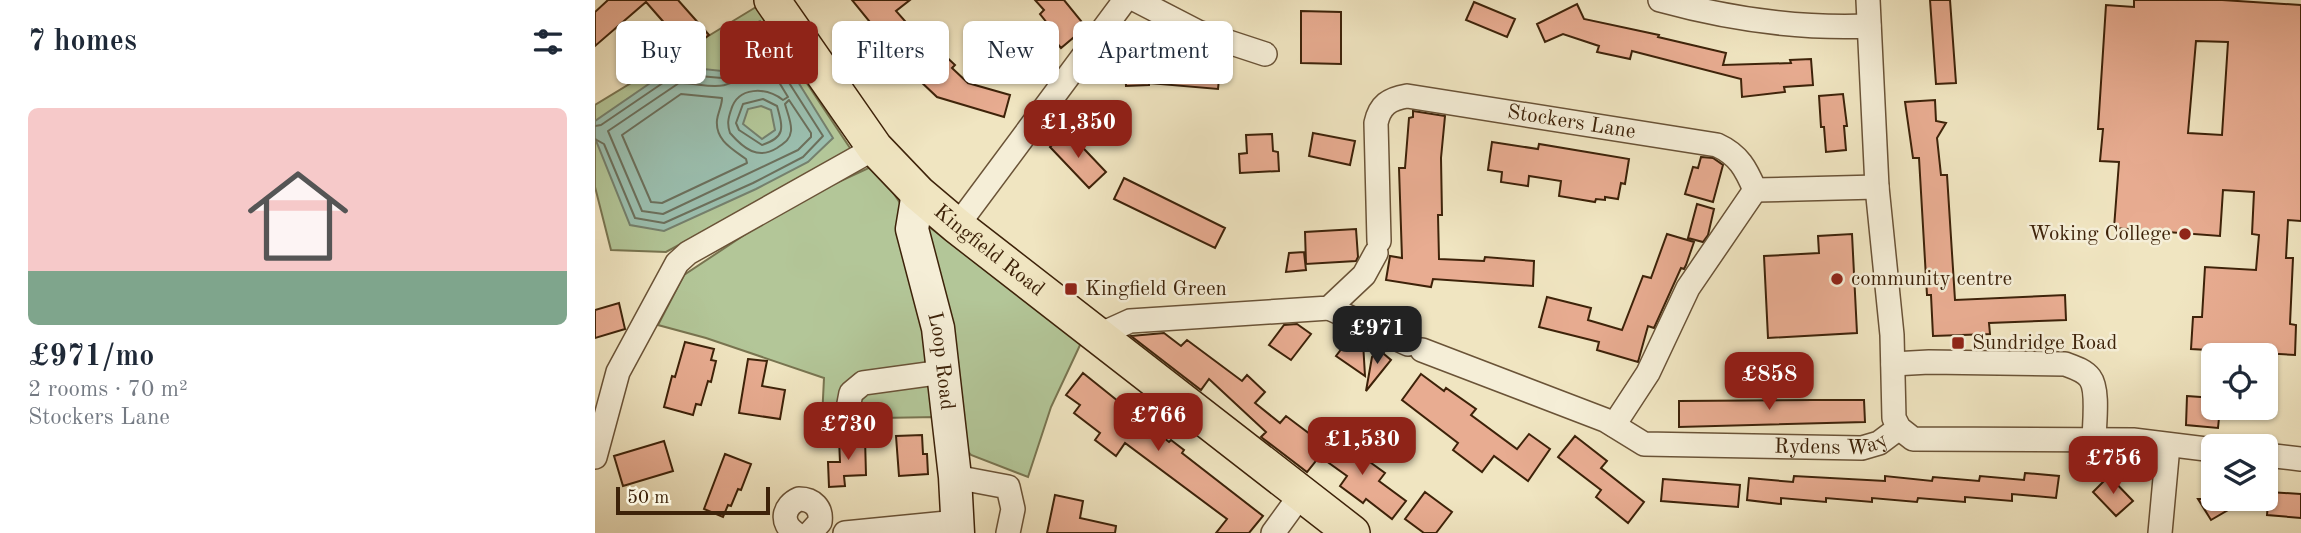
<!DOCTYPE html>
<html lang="en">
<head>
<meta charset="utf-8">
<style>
	body { margin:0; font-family:"Old Standard TT",serif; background:#f6f6f7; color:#1f2937; height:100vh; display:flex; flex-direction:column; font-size:26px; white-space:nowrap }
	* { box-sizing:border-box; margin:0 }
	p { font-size:23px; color:#747a83 }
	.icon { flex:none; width:38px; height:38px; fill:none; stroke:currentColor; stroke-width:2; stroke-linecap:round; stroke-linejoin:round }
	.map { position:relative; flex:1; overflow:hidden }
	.side { display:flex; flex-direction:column; background:#fff; width:595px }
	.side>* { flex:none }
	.hud { position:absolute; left:21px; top:21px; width:665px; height:63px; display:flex; gap:14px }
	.controls { position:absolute; left:1606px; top:343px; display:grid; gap:14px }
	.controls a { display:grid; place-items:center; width:77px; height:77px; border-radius:10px; background:#fff; box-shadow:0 2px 5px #0004; font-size:35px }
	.scale { position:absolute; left:21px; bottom:18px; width:154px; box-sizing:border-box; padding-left:7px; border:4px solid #3d2209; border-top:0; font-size:19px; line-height:24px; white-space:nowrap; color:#3d2209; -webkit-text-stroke:5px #f5eed7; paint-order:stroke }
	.price { position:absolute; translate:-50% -60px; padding:0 16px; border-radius:14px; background:#8f2418; color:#fff; font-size:23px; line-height:46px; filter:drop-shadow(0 2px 4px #0008) }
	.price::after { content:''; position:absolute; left:50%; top:42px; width:21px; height:16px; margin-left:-10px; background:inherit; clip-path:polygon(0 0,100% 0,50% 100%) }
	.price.on { background:#222; color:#fff }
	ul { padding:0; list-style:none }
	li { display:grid; align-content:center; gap:14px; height:371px; padding:0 28px }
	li+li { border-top:2px solid #e0e1e3 }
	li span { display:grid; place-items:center; height:217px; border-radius:10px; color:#555 }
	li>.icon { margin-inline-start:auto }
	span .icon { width:126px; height:126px; fill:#fffc; stroke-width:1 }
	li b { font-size:30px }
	h2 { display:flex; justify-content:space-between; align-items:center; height:84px; padding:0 28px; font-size:30px }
	.tag { padding:0 24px; border-radius:10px; background:#fff; box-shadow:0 2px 5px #0004; font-size:24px; line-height:63px }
	.tag.on { background:#8f2418; color:#fff }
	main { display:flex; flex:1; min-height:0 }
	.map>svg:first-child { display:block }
	.green { fill:#b3c698; stroke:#787450; stroke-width:2 }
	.water { fill:#9bbfaf; stroke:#75806d; stroke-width:2; fill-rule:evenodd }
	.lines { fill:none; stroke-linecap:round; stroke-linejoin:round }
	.shore { stroke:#6c705c; stroke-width:2 }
	.building { fill:#e8ac91; stroke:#3d2209; stroke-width:2; fill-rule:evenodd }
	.minor-casing { stroke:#6a5337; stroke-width:26 }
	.secondary-casing { stroke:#3d2209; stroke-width:35 }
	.primary-casing { stroke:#3d2209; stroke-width:38 }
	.minor { stroke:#f5eed7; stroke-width:23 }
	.secondary { stroke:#f5eed7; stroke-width:32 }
	.primary { stroke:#f0e5c1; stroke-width:35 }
	.poi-dot { fill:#8f2418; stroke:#f5eed7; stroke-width:2.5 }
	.labels { text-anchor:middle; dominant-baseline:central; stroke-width:5; stroke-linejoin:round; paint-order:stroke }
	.street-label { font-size:21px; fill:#3d2209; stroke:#f5eed7 }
	.poi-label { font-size:21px; fill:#3d2209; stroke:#f5eed7; text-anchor:start }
</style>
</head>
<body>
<main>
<section class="side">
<h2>7 homes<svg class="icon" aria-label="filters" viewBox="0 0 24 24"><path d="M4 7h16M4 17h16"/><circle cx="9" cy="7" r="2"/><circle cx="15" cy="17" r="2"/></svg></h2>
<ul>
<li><span style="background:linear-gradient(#f6c9c9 75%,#7fa58c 0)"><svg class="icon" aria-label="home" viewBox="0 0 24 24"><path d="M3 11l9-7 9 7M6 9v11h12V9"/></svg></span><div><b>£971/mo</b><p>2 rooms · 70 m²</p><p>Stockers Lane</p></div></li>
</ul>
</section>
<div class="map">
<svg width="1706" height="533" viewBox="0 0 1706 533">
	<rect width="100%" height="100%" fill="#f0e5c1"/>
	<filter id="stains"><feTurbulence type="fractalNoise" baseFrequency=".00286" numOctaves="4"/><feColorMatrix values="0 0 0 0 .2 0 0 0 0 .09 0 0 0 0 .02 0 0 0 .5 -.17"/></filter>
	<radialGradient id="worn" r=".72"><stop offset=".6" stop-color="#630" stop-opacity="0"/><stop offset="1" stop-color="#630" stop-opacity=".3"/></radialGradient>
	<path class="green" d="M161 7 257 151 71 252 16 250 0 187V105Z
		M280 165 307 206 486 343 456 407 433 477 376 455 342 417 227 419 229 378 111 338 63 325 89 275 196 204Z"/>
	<path class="water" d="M165 21 238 138 213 162 161 189 69 231 35 225 0 138V121L80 66 127 71 142 60 144 32ZM166 106 176 110 180 130 167 139 148 124 153 109Z"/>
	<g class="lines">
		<path class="shore" d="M162 49 165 51 193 97 188 100C171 87 143 86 136 110 133 119 132 124 135 133 149 149 163 160 182 148 189 143 195 140 196 131 197 123 192 112 190 104L194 100 216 133V137L203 150 68 214 47 211 13 131 84 83C115 84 129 95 155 69L159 52Z
			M86 94 127 98C127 106 123 112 122 120 120 140 137 149 151 159L152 163 67 203 56 202 27 135Z
			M168 99 182 106C188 128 191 137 167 145L144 130 141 123 148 104Z
			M0 126 6 125 81 74 127 78 148 64 151 37 161 31 228 136 208 157 158 183 69 223 40 218 9 144 0 139"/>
	</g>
	<path class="building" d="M13 0H83L114 35 94 51 51 2 0 46V12Z
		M257 0H315L301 11 339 54 343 49 360 65 357 68 373 83 415 95 409 117 342 97 304 61 305 59Z
		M440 0H469L491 27 466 48 456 36 460 33 445 14 449 10Z
		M1335 0H1355L1361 83 1341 84Z
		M1539 0H1627L1706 5V221L1693 220 1691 258H1698L1695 324 1701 325 1700 355 1596 349 1598 317H1607L1610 267 1661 270 1664 235 1657 234 1659 192 1628 190 1625 236 1519 228 1524 162 1505 161 1508 129H1503L1511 5 1539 7ZM1601 41 1633 42 1627 135 1593 133Z
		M879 2 920 19 912 37 871 20Z
		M982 4 989 19 1064 35 1063 37 1131 53 1128 65 1196 63 1195 60 1216 59 1218 85 1189 87 1190 92 1147 97 1146 79 1037 51 1035 59 1002 52 1004 46 968 34 950 42 942 24Z
		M706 11 746 12V64L706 63Z
		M554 47V54L564 53V56L598 59V55L626 58 623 89 554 83V85L531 86 530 60 538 59V48Z
		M1248 94 1252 126H1249L1251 150 1231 152 1229 127H1226L1224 96Z
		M1340 100 1341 121 1351 123 1342 138 1346 175H1352L1360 300 1470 295 1471 320 1394 323 1395 334 1338 336 1336 295H1332L1324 158H1318L1310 102Z
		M818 111 850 116 846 158 847 215H843L844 259 889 261 890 257 939 261 938 286 838 279 836 287 791 280 795 256 807 258 804 168H810L814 118 818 117Z
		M472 131 511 172 494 188 455 147Z
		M718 133 760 141 755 165 714 156Z
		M677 134 678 151 683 152 684 171 645 173 644 154 652 153 651 135Z
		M897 142 943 149 944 144 1034 159 1030 184 1026 183 1023 199 1010 197V200L1001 199 1000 202 964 196 966 181 934 176 933 186 906 182 907 172 893 170Z
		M1106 157 1118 158 1128 165 1118 202 1090 194 1098 167 1103 168Z
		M529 178 630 228 620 248 519 199Z
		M1102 204 1119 209 1113 235 1108 242 1093 238Z
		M761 229 763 257 761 261 711 264 710 232Z
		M1072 234 1099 242 1091 265 1089 269 1086 268 1059 328 1053 326 1043 362 1002 350 1004 342 944 327 952 297 996 308 993 320 1027 330 1048 276 1056 278Z
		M1257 234 1262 333 1173 338 1169 256 1224 253 1223 236Z
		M709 252 711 270 691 272 694 253Z
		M24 303 30 329 0 338V310Z
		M702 324 716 334 696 360 674 345 689 325Z
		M569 333 586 346 592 340 647 381 652 375 670 392 660 403 685 423 691 416 732 447 712 472 666 437 671 432 614 379 606 390 536 336Z
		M758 334 768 342 770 376 741 356Z
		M90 342 119 349 116 360 121 361 116 382 113 381 106 405 101 404 98 415 69 407 77 376 80 377Z
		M783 349 796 360 771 391 777 357Z
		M153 359 172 361 167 386 190 390 185 419 144 413Z
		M488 373 574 442 576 440 589 450 587 453 668 516 654 533H621L632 519 530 443 521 456 500 440 505 433 479 413 485 405 471 395Z
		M826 374 849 391 851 388 881 409 876 415 922 449 934 434 955 449 933 481 899 456 887 472 858 450 863 443 807 400Z
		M1592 396 1619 398V408H1625L1623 428 1591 425Z
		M1218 400H1269L1270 422 1084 427V401Z
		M745 434 764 448 761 452 790 473 784 481 811 501 797 519 771 499 768 503 745 486 752 476 727 458Z
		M327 435 328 454H332L333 474 304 476 301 436Z
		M980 436 1012 461 1006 468 1049 502 1033 523 1001 497 1006 490 963 457Z
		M270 438 271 475 249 476 250 486 234 487 233 462H245L244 439Z
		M69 441 78 471 28 486 19 456Z
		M130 454 156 464 146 490 143 489 136 506 133 505 128 517 109 509Z
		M1430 473 1464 476 1461 498 1417 494V501L1370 497V502L1323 498 1322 502 1277 498V502L1231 498V502L1186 498V504L1152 500 1154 478 1198 482 1199 476 1290 481V476L1337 481 1338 477 1384 481 1385 476 1429 480Z
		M1514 476 1538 501 1521 516 1498 492Z
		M1068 479 1145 485 1143 507 1066 501Z
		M830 492 857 512 841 533H829L810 519Z
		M1674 492 1706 494V518L1672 515Z
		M460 495 488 501 485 518 521 526 520 533H452Z
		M1603 499H1652L1616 520Z"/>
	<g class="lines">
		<defs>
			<g id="minor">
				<path d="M541 0 603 32 670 54"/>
				<path d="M1065 0C1134 19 1202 29 1274 26"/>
				<path d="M1273 0 1282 187 1297 335 1299 418 1304 428 1318 439 1538 440 1619 450"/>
				<path d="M1160 190 1282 187"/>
				<path d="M362 226 530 0"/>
				<path id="s1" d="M784 241 781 123C785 105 794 99 812 96L1122 145C1144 155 1151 169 1160 190"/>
				<path d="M734 308 813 344"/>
				<path d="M504 335 535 321 734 308 769 275 781 253"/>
				<path id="s2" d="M827 350 1010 420 1049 444 1267 448 1284 443 1304 428"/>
				<path d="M1298 364 1334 362 1470 364C1478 367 1489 370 1495 378 1504 390 1499 425 1499 441"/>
				<path d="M251 419 256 393 268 383 348 372"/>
				<path d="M1019 425 1053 373 1093 288 1160 190"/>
				<path d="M1671 455 1706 459"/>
				<path d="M0 457 23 372 82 263 93 253 280 148"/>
				<path d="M360 477 413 487 418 509 413 533"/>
				<path d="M200 533C185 523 188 506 204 499 218 499 227 508 225 522L215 533"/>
				<path d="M250 533 362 522"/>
				<path d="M678 533 707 493"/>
				<path d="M1565 533 1573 446"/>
			</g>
			<g id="secondary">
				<path id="s3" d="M323 193 317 229 343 328 360 477 363 533"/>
			</g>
			<g id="primary">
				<path id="s4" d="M177 0 280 148 323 193 362 226 757 533"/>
			</g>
		</defs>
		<use href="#minor" class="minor-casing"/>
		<use href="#secondary" class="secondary-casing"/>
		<use href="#primary" class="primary-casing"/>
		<use href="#minor" class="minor"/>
		<use href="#secondary" class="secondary"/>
		<use href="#primary" class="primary"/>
	</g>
	<g class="poi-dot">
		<circle cx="1590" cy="234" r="7"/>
		<circle cx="1242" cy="279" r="7"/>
		<rect x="469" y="282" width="14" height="14" rx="3.5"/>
		<rect x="1356" y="336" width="14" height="14" rx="3.5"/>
	</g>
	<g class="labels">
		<g class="street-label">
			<text stroke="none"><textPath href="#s1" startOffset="329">Stockers Lane</textPath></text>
			<text stroke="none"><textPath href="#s4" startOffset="334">Kingfield Road</textPath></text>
			<text stroke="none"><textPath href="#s3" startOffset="172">Loop Road</textPath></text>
			<text stroke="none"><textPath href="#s2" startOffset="429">Rydens Way</textPath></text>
		</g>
		<g class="poi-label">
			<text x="1576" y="234" text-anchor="end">Woking College</text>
			<text x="1256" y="279">community centre</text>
			<text x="490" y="289">Kingfield Green</text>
			<text x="1377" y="343">Sundridge Road</text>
		</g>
	</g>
	<rect width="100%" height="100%" filter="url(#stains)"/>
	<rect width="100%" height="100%" fill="url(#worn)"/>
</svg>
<div class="controls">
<a><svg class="icon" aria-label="locate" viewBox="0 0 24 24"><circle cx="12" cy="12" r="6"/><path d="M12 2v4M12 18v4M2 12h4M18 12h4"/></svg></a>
<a><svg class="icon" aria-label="layers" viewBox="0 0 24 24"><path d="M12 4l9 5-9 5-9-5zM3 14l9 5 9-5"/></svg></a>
</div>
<div class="scale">50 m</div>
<b class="price" style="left:483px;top:160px">£1,350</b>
<b class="price on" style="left:782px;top:366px">£971</b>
<b class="price" style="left:1174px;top:412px">£858</b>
<b class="price" style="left:563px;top:453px">£766</b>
<b class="price" style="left:253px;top:462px">£730</b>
<b class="price" style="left:767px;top:477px">£1,530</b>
<b class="price" style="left:1518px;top:496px">£756</b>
<div class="hud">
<a class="tag">Buy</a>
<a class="tag on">Rent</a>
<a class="tag">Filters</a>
<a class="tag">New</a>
<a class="tag">Apartment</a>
</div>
</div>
</main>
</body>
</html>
